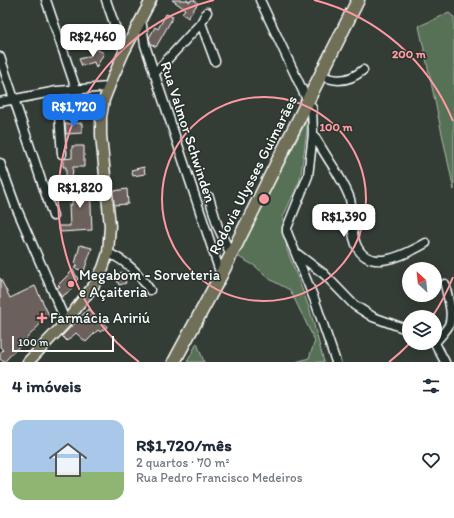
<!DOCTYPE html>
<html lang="pt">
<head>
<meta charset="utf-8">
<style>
	body { margin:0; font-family:Itim,sans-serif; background:#f2f2f3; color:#1f2937; height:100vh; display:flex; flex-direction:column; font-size:15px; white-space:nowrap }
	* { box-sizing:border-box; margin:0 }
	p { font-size:13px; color:#747a83 }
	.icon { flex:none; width:22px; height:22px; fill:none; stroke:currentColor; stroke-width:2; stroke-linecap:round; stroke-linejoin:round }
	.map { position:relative; height:362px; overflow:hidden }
	.side { display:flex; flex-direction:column; background:#fff; flex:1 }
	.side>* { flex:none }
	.needle { width:26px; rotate:333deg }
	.buttons { position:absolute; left:402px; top:262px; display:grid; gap:8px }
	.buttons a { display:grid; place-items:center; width:40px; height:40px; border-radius:50%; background:#fff; box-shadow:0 2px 10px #0003; font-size:20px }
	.scale { position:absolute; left:12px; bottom:10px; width:102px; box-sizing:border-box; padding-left:4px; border:2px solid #fff; border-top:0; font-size:11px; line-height:14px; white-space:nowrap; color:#fff; -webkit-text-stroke:3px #26332d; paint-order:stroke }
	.price { position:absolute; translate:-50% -34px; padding:0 9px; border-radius:8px; background:#fff; color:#222; font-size:13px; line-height:26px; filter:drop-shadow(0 1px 2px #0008) }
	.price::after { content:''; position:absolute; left:50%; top:24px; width:12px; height:9px; margin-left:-6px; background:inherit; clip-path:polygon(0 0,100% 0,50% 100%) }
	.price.active { background:#1a73e8; color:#fff }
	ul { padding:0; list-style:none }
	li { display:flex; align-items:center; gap:12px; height:100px; padding:0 12px }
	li+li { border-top:1px solid #e0e1e3 }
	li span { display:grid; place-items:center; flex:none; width:112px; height:80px; border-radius:12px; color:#555 }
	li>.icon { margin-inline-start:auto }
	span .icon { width:48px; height:48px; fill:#fffc; stroke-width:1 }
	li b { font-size:17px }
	h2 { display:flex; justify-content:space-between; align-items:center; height:48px; padding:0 12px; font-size:17px }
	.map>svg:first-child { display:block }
	.green { fill:#577156; stroke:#abb8aa }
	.building { fill:#6c605b; stroke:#fff }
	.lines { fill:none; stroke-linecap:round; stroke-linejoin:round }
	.minor-casing { stroke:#fff; stroke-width:11 }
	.major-casing { stroke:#fff; stroke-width:13 }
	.highway-casing { stroke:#fff; stroke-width:15 }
	.minor { stroke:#26332d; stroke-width:8 }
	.major { stroke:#706f59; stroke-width:10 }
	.highway { stroke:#706f59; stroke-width:12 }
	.ring { fill:none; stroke:#ff9aa2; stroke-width:2 }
	.poi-dot { fill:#ff9aa2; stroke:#26332d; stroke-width:1.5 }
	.labels { text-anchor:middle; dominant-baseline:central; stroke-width:3; stroke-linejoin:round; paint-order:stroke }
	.street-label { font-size:15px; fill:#fff; stroke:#26332d }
	.poi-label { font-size:15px; fill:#fff; stroke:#26332d; text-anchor:start }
	.centre { fill:#ff9aa2; stroke:#26332d; stroke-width:2 }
	.ring-label { font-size:12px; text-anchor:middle; font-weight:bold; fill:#ff9aa2; stroke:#26332d; stroke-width:3; stroke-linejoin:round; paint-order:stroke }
</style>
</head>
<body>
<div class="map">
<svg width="454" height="362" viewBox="0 0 454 362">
	<rect width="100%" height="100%" fill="#343c36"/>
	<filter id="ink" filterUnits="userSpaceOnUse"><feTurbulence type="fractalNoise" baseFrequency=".025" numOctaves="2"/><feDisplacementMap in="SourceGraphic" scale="8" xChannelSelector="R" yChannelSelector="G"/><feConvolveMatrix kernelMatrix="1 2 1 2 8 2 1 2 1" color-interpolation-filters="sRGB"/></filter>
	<g filter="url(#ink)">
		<path class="green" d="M449 13 454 17V190L419 26Z
			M309 116 300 180 283 217 287 250 310 310 324 362H296L309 358 315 341 290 290 271 280 255 266 237 256Z
			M197 343 204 362H187Z"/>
		<path class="building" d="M172 0H187L190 2 191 0H194L198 3 188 18 182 13 185 9Z
			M166 14 173 17 156 47 151 44 149 38 155 27 158 29Z
			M94 48 104 53 96 68 94 62 82 66 79 59 90 56Z
			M82 100 83 109 68 110V101Z
			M82 123V133L66 134 65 124Z
			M72 146H84V167H73L72 180H66V167H63V159L72 158Z
			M144 167 145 174 133 176 131 170Z
			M72 183H90L92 230 61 232 58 226H70L69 205H72Z
			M127 189 128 204 114 205 113 191Z
			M80 245 92 248 84 271 74 268 77 265 75 264Z
			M73 270 78 279 70 287 72 289 67 293 61 297 57 288 60 286 58 285Z
			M122 272 126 283 119 285 115 275Z
			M0 278 10 298 35 286 49 315 4 362 0 359V353L3 350 0 347Z
			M88 309 101 321 103 320 107 327 100 332 98 330 86 342 76 333 67 341 62 336Z"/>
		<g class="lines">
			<defs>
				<path id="minor" d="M46 0 76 89
					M106 0 124 52
					M260 0 308 102 312 108 313 134 308 176 287 228V232L315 301 336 362
					M141 19 145 45 221 275
					M201 23 215 61
					M0 57 53 216
					M154 74 201 23 207 12
					M321 75C336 83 350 81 363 70
					M57 91 62 154
					M0 102 57 91 108 87
					M313 134C321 147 328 159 336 171 341 180 347 189 350 199 353 212 351 225 354 238 363 277 405 255 426 243
					M0 163 16 207 66 322
					M209 197 218 227 231 255
					M108 253C127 261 138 273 150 290
					M296 253 324 274 354 305 373 317 409 330
					M435 343C439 337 446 331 449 325 454 313 447 296 445 284
					M435 343 445 362"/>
				<path id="major" d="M28 362 66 322 94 285 103 268 108 253 110 226 101 135V117L104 100 113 77 124 52 151 0"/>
				<path id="highway" d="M174 362 221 275 358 0"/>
			</defs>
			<use href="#minor" class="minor-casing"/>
			<use href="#major" class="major-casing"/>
			<use href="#highway" class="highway-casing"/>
			<use href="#minor" class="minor"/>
			<use href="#major" class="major"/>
			<use href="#highway" class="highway"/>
		</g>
	</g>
	<g class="ring">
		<circle cx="264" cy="199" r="102"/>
		<path d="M453 277A205 205 0 0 1 432 317M409 344A205 205 0 0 1 389 362M139 362A205 205 0 0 1 214 0M314 0A205 205 0 0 1 453 121"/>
	</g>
	<g class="poi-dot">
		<circle cx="71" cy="284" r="4"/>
		<path d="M40 312h4v4h4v4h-4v4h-4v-4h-4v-4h4z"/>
	</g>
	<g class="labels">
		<g class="street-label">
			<text transform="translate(188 132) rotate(72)">Rua Valmor Schwinden</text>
			<text transform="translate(253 175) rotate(-63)">Rodovia Ulysses Guimarães</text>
		</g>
		<g class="poi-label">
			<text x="79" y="275">Megabom - Sorveteria<tspan x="79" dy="17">e Açaiteria</tspan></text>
			<text x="50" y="318">Farmácia Aririú</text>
		</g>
	</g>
	<circle cx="264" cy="199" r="6" class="centre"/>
	<g class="ring-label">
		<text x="409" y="58">200 m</text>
		<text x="336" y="131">100 m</text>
	</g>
</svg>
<div class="buttons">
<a><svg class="needle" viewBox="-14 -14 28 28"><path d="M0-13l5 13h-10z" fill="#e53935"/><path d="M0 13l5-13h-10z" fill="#747a83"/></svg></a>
<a><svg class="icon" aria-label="layers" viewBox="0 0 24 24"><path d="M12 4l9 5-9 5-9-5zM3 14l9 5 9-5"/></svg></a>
</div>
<div class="scale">100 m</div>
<b class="price" style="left:93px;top:58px">R$2,460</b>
<b class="price active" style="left:74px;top:128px">R$1,720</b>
<b class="price" style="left:80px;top:209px">R$1,820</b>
<b class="price" style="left:344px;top:238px">R$1,390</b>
</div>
<section class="side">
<h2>4 imóveis<svg class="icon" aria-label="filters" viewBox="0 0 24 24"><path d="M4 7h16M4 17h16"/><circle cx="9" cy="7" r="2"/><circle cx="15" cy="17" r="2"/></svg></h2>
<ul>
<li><span style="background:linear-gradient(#a9c7e8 65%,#8fb573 0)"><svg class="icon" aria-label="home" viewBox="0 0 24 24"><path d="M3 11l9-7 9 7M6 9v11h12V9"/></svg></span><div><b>R$1,720/mês</b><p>2 quartos · 70 m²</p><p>Rua Pedro Francisco Medeiros</p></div><svg class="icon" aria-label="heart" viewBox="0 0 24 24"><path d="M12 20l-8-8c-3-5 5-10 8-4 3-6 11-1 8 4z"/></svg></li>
</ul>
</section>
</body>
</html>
